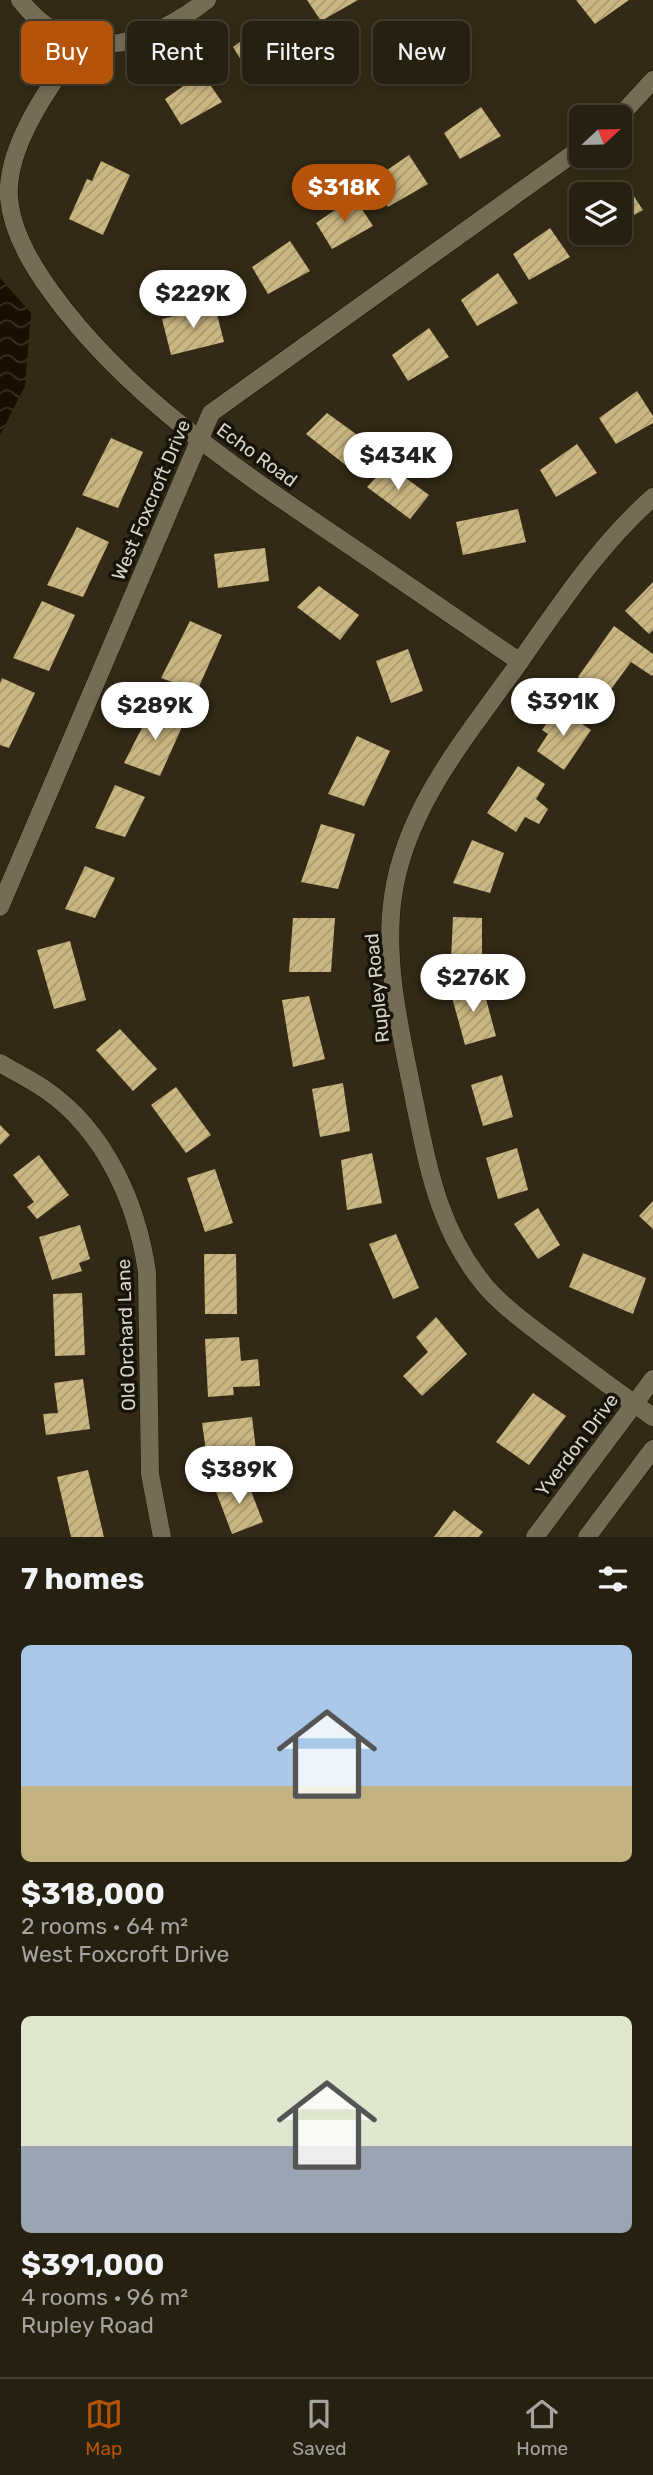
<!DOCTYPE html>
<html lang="en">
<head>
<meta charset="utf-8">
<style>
	body { margin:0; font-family:Rubik,sans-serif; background:#322d1e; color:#f1f3f6; height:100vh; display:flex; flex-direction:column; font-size:26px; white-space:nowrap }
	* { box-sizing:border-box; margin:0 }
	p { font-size:23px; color:#a4a39f }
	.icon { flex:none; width:38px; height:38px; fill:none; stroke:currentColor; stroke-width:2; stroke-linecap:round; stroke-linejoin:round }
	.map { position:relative; height:1537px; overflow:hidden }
	.details { display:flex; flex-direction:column; background:#262010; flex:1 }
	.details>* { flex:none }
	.guide { position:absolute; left:21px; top:21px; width:612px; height:63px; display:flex; gap:14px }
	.needle { width:46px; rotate:68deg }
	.tools { position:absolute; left:569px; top:105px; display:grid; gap:14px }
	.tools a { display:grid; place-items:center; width:63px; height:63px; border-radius:10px; background:#262010; box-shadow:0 4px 10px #0003,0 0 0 2px #423e30; font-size:35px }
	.price { position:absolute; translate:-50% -60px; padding:0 16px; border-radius:24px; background:#fff; color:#222; font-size:23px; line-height:46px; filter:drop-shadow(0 2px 4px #0008) }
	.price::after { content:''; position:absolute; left:50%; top:42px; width:21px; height:16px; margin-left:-10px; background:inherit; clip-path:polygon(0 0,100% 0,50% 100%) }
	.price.current { background:#b45309; color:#fff }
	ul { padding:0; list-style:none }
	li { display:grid; align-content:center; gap:14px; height:371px; padding:0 21px }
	li span { display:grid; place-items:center; height:217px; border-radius:10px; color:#555 }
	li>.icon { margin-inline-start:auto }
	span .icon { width:126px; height:126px; fill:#fffc; stroke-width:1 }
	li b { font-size:30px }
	h2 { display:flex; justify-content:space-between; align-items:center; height:84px; padding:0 21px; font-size:30px }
	.pill { padding:0 24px; border-radius:10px; background:#262010; box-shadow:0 4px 10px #0003,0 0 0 2px #423e30; font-size:24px; line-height:63px }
	.pill.current { background:#b45309; color:#fff }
	.tabs { display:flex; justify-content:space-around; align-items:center; height:98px; border-top:2px solid #423e30; background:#262010; font-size:19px; color:#a4a39f }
	.tabs a { display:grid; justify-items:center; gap:4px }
	.tabs .current { color:#b45309 }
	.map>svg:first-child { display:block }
	.water { fill:url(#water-waves) }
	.building { fill:url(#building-hatch) }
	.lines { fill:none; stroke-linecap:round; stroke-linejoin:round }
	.minor-casing { stroke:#1a1301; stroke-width:19 }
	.minor { stroke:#746c55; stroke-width:18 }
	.labels { text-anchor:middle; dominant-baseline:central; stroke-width:7; stroke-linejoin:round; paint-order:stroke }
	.street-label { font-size:19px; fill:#d8d4c7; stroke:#17130a }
</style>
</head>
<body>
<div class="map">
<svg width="653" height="1537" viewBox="0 0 653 1537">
	<defs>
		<pattern id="water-waves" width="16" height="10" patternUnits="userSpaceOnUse" patternTransform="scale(1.75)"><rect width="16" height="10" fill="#180f00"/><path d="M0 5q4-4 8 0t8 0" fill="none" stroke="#393124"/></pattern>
		<pattern id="building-hatch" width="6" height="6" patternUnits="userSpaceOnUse" patternTransform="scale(1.75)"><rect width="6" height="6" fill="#cab681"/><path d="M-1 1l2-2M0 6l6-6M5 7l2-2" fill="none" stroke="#a89870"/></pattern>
	</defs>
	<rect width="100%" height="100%" fill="#322a16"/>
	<path class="water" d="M0 278 31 313 25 386 0 435Z"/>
	<path class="building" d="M307 0H358L321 21Z
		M576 0H629L595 24Z
		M270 20 290 50 249 73 233 47Z
		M202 73 222 102 181 125 165 99Z
		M481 107 501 136 460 159 444 133Z
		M409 155 428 184 388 207 371 181Z
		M101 161 130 175 103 235 69 219 87 179 92 181Z
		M623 180 643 210 620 223V194H604Z
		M354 197 373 226 332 249 316 223Z
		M550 228 570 257 529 280 513 254Z
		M290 241 310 271 268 294 252 267Z
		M498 273 518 303 477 326 461 300Z
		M215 306 224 342 171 355 162 319Z
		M429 328 449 357 408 381 392 355Z
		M637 391 653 416V423L616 444 599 418Z
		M327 413 367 442 348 467 306 434Z
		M111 438 143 452 118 508 82 495Z
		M577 444 597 473 556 497 540 470Z
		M388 465 429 495 410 519 367 487Z
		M518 509 526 542 463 555 456 522Z
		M77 527 109 542 83 597 47 585Z
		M265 548 269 581 218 588 214 554Z
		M653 582V630L649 634 625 611Z
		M319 586 359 615 340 640 297 607Z
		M42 601 75 615 49 671 13 658Z
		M190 621 222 635 197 691 161 678Z
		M614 626 653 654V674L652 676 631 662 606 696 578 677Z
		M408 649 423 691 391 703 376 661Z
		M2 678 35 693 9 748 0 745V683Z
		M153 706 185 720 160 776 124 763Z
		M557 707 591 730 564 770 537 751 548 734 542 730Z
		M357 736 390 751 364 806 328 794Z
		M518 766 545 784 536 799 548 809 539 824 525 817 516 832 487 813Z
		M115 785 145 797 125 837 95 828Z
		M321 824 355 834 338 889 301 882Z
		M472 840 504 853 490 893 453 883Z
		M85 866 115 878 95 918 65 909Z
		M453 917 482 918V956L451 960Z
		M293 918H335L331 972H289Z
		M70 941 86 1000 54 1009 37 950Z
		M482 984 496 1036 465 1045 450 990Z
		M309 996 325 1059 293 1067 282 1000Z
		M120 1029 157 1069 133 1091 96 1050Z
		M502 1075 513 1117 483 1126 471 1085Z
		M343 1083 350 1131 320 1137 312 1089Z
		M176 1087 211 1135 186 1153 151 1105Z
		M0 1125 10 1135 0 1145Z
		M517 1148 528 1190 498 1199 486 1158Z
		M372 1153 382 1203 347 1210 341 1160Z
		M39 1155 69 1195 37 1219 27 1207 34 1202 13 1175Z
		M215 1169 233 1223 205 1232 187 1178Z
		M653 1201V1229L639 1216Z
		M538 1208 560 1245 538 1259 514 1224Z
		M80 1225 90 1259 79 1263 82 1271 52 1280 39 1237Z
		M396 1234 419 1288 393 1299 369 1244Z
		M583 1253 646 1278 633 1314 569 1287Z
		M204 1254H236L237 1314H205Z
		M82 1293 85 1355 55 1356 53 1294Z
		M436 1317 467 1354 422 1396 403 1376 428 1352 416 1337Z
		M239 1337 241 1361 258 1359 260 1386 233 1387 234 1395 208 1397 205 1339Z
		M83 1379 90 1429 46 1435 43 1414 58 1413 54 1383Z
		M533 1393 566 1416 529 1465 496 1442Z
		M252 1417 257 1458 208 1465 202 1423Z
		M88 1470 104 1537H71L57 1477Z
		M246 1478 263 1522 232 1534 215 1489Z
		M454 1510 483 1532 479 1537H434Z"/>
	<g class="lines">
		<defs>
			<path id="minor" d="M20 0C75 70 145 47 207 0
				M81 42C52 83 5 146 9 198 12 233 32 266 52 293 131 402 249 477 358 551 412 588 466 625 520 662
				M619 117 653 80
				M653 497C600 544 561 603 521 660 470 733 406 805 393 896 383 965 402 1037 415 1104 429 1172 440 1233 487 1288 507 1310 531 1327 555 1345 587 1369 620 1394 653 1417
				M0 907 211 413 581 148
				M0 1063C15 1072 31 1080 46 1090 105 1131 137 1203 147 1272L150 1474 162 1537
				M535 1537 653 1379
				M587 1537 653 1449"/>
		</defs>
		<use href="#minor" class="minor-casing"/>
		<use href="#minor" class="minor"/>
	</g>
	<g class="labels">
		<g class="street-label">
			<text transform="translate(257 455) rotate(36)">Echo Road</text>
			<text transform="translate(151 500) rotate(-67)">West Foxcroft Drive</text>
			<text transform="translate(377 988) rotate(-96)">Rupley Road</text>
			<text transform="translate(126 1335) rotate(-92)">Old Orchard Lane</text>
			<text transform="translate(577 1445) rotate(-53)">Yverdon Drive</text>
		</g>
	</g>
</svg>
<div class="tools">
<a><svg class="needle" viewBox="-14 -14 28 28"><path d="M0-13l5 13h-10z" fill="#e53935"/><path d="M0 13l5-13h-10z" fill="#a4a39f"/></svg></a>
<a><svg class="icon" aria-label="layers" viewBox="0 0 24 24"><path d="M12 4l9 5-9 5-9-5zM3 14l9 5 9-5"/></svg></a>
</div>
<b class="price current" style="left:344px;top:224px">$318K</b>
<b class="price" style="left:193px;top:330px">$229K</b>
<b class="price" style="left:398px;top:492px">$434K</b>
<b class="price" style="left:563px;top:738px">$391K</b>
<b class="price" style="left:155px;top:742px">$289K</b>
<b class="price" style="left:473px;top:1014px">$276K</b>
<b class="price" style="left:239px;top:1506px">$389K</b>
<div class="guide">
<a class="pill current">Buy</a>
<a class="pill">Rent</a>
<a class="pill">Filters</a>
<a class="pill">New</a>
</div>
</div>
<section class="details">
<h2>7 homes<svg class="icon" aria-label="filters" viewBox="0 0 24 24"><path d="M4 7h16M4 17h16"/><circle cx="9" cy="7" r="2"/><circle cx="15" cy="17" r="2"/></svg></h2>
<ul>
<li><span style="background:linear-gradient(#a9c7e8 65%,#c2b280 0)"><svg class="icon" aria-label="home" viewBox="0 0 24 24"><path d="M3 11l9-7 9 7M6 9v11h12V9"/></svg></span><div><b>$318,000</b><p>2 rooms · 64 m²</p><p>West Foxcroft Drive</p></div></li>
<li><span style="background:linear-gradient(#dfe7d0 60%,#9aa5b1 0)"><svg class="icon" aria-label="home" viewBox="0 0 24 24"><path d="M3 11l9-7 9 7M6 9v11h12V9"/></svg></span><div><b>$391,000</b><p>4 rooms · 96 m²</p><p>Rupley Road</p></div></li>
</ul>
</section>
<nav class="tabs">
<a class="current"><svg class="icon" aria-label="map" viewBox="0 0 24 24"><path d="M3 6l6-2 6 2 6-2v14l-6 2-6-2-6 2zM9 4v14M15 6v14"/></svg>Map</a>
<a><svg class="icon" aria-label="saved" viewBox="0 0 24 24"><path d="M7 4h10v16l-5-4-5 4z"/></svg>Saved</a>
<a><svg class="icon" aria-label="home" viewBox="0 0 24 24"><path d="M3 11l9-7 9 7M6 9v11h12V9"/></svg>Home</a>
</nav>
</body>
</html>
